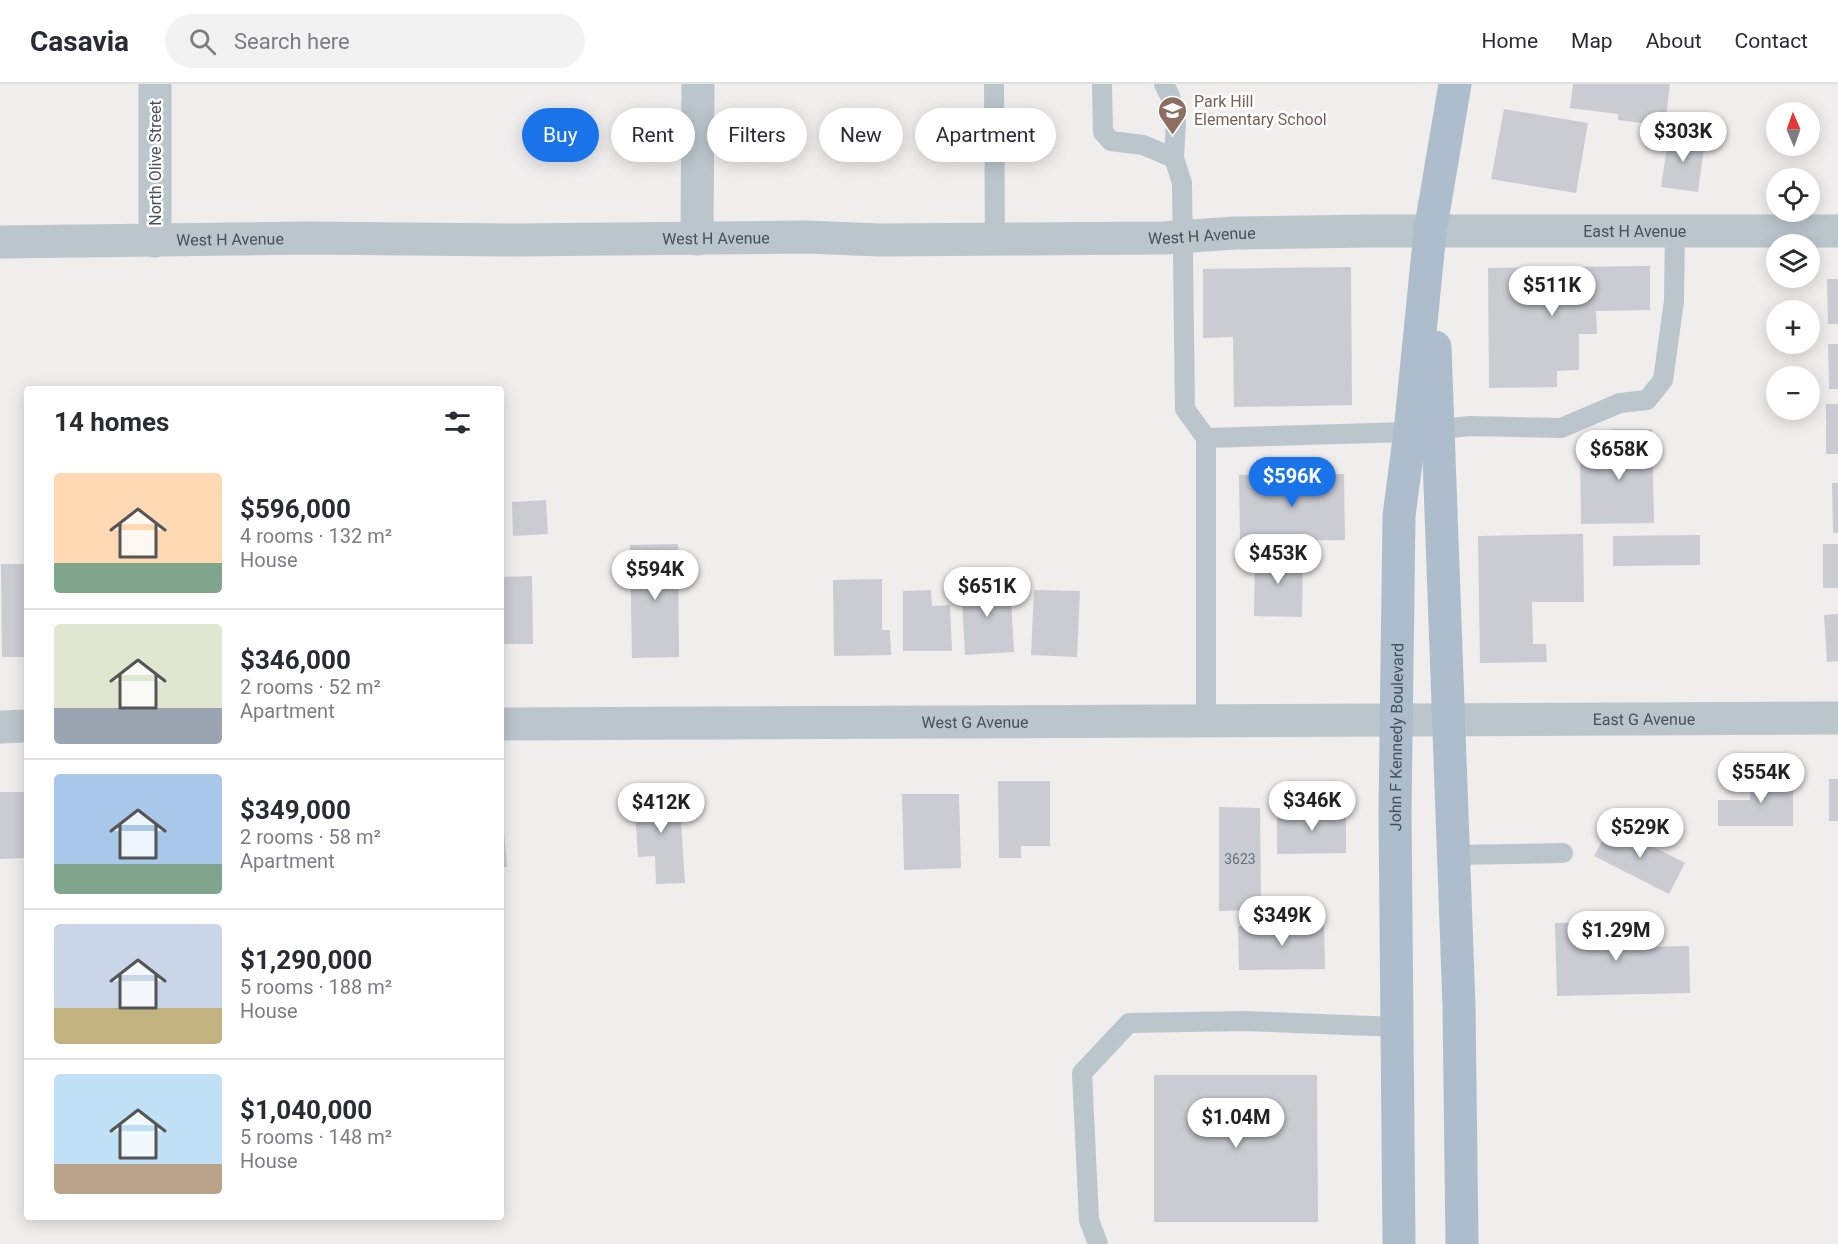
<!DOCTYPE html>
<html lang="en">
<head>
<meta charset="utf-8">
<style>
	body { margin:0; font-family:Roboto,sans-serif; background:#f2f2f3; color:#2b2b33; height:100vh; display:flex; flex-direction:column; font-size:22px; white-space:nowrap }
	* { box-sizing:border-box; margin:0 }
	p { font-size:20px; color:#7c7c81 }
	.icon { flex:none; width:33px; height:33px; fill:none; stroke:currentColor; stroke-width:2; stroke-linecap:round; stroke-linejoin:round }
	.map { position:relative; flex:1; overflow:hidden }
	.sheet { position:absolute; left:24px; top:302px; width:480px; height:834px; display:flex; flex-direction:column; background:#fff; border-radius:6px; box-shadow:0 3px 15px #0003 }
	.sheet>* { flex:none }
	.hud { position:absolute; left:522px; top:24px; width:570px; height:54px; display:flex; gap:12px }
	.needle { width:39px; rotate:358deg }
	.controls { position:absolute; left:1766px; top:18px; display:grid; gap:12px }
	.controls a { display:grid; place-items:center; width:54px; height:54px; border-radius:50%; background:#fff; box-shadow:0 3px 15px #0003; font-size:30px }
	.price { position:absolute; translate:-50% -51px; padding:0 14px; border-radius:21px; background:#fff; color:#222; font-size:20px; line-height:39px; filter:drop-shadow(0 2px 3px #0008) }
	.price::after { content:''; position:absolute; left:50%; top:36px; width:18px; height:14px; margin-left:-9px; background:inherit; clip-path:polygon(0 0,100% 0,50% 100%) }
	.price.current { background:#1a73e8; color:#fff }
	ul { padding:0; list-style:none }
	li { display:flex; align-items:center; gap:18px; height:150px; padding:0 30px }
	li+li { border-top:2px solid #e1e1e2 }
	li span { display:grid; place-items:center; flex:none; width:168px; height:120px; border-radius:6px; color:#555 }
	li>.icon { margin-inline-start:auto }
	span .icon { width:72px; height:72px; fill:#fffc; stroke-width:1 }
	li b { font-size:26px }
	h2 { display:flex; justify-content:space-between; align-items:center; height:72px; padding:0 30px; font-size:26px }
	.pill { padding:0 21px; border-radius:27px; background:#fff; box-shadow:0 3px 15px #0003; font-size:21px; line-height:54px }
	.pill.current { background:#1a73e8; color:#fff }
	header { display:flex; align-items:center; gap:36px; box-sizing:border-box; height:84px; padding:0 30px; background:#fff; border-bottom:2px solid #e1e1e2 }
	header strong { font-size:28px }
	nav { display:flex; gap:33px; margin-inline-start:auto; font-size:21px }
	.search { width:420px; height:54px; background:#f2f2f3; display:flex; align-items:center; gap:15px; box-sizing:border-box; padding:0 21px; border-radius:33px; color:#7c7c81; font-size:22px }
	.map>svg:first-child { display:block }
	.building { fill:#caccd2 }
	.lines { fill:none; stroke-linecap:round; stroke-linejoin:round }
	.lane { stroke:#bbc5cc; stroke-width:20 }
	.street { stroke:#bbc5cc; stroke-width:33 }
	.primary { stroke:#adbdcc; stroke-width:33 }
	.labels { text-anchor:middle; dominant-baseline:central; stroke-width:5; stroke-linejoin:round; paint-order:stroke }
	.number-label { font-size:14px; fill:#677078 }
	.education-label { font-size:16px; fill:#785e54; stroke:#fff; text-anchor:start }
	.street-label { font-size:16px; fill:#46515a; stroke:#fff }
</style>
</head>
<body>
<header>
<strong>Casavia</strong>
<div class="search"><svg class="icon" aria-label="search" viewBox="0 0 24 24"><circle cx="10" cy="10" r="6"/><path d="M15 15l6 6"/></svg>Search here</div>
<nav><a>Home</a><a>Map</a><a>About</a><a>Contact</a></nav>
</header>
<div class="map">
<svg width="1838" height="1160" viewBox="0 0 1838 1160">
	<rect width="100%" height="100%" fill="#f0eded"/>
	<path class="building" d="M1573 0H1670L1665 42 1618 36V30L1570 24Z
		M1504 25 1588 39 1576 109 1491 95Z
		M1669 50 1705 55 1698 108 1661 103Z
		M1650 182V226L1596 227 1597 250H1579V286L1557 287V303L1489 304 1488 184Z
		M1351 183 1352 321 1234 323 1233 253 1203 254V185Z
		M1827 195H1838V240H1828Z
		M1828 260H1838V305H1829Z
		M1826 320H1838V370H1826Z
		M1612 345H1652L1654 439 1581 440 1580 369 1613 368Z
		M1344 390 1345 456 1240 457 1239 391Z
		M1832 399H1838V449H1833Z
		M546 416 548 450 513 452 512 418Z
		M1583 450 1584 518H1532L1533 560H1546L1547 578 1480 579 1478 452Z
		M1700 451V481L1613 482V452Z
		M678 460 679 573 632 574 630 461Z
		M1823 460H1838V504H1823Z
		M1255 470 1303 471 1302 533 1254 532Z
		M1 480H27V573H2Z
		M532 492 533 560H501V493Z
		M882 495V546H890L891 571 834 572 833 496Z
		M1010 497 1014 568 965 571 961 499Z
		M931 506 932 522 950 521 952 567H903V507Z
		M1034 506 1080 507 1077 573 1031 571Z
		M1838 530V577L1827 578 1824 531Z
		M1750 692H1793V742H1718V716H1750Z
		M1829 695H1838V737H1829Z
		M998 697H1050V762H1021V774H999Z
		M679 706 685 799 656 800 655 772 638 773 634 709Z
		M0 708H27V774L0 775Z
		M902 710H959L961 784 904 786Z
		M1219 723 1260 724 1261 826 1219 827Z
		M1346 727V769L1277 770V728Z
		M1611 741 1685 779 1669 810 1594 772Z
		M501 746H504L507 783H501Z
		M1639 837 1640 863 1689 862 1690 909 1557 912 1555 839Z
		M1324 841 1325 885 1239 886 1238 842Z
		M1154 991H1317L1318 1138H1154Z"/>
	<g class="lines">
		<path class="lane" d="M994 0 995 155
			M1102 0 1103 48 1111 57 1143 61 1174 74
			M1164 0 1170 12 1176 37 1174 74 1182 99 1185 325 1206 354V637
			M1206 354 1410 348 1470 342 1561 344 1620 319 1647 316 1663 296 1674 217 1675 147
			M1454 771 1563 769
			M1098 1160 1089 1136 1082 989 1129 939 1245 937 1397 943"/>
		<g class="street">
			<path d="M697 155 698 0"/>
			<path d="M155 157V0"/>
			<path id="s1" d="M0 158 306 154 516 156 807 153 879 156 1163 154 1235 149 1371 147H1838"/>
			<path id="s2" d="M501 640 1838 634"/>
			<path d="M0 643 27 642"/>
		</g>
		<g class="primary">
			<path d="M1435 263 1459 922 1462 1160"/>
			<path id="s3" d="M1399 1160 1395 729 1399 432 1410 348 1430 148 1455 0"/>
		</g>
	</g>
	<defs>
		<symbol id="school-pin" viewBox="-11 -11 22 30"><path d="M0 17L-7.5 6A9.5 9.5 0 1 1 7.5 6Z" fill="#8d6e63" stroke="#fff"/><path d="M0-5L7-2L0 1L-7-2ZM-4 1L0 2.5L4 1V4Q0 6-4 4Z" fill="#fff"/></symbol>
	</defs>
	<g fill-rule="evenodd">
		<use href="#school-pin" x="1156" y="10" width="33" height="45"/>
	</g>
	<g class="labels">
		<g class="number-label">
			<text x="1240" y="775">3623</text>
		</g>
		<g class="education-label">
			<text x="1194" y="17">Park Hill<tspan x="1194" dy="18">Elementary School</tspan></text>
		</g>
		<g class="street-label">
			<text transform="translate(155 79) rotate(-90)">North Olive Street</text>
			<text stroke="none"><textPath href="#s1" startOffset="1635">East H Avenue</textPath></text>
			<text stroke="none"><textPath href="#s1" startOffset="1202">West H Avenue</textPath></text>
			<text stroke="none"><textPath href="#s1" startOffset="716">West H Avenue</textPath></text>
			<text stroke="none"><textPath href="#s1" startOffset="230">West H Avenue</textPath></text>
			<text stroke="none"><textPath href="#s2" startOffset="1143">East G Avenue</textPath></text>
			<text stroke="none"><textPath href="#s2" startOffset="474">West G Avenue</textPath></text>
			<text stroke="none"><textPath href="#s3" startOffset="507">John F Kennedy Boulevard</textPath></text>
		</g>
	</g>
</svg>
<div class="controls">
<a><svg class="needle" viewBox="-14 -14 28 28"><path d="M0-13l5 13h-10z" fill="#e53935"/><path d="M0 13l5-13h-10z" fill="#7c7c81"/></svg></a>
<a><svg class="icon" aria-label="locate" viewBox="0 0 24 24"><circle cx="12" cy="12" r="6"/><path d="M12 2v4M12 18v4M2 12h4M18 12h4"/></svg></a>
<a><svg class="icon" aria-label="layers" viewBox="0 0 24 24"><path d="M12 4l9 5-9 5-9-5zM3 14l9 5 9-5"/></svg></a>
<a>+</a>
<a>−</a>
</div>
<b class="price" style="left:1683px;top:79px">$303K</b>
<b class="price" style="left:1552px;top:233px">$511K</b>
<b class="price" style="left:1619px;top:397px">$658K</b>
<b class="price current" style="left:1292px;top:424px">$596K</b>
<b class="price" style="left:1278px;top:501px">$453K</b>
<b class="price" style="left:655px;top:517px">$594K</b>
<b class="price" style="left:987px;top:534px">$651K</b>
<b class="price" style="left:1761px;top:720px">$554K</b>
<b class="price" style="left:1312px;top:748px">$346K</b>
<b class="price" style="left:661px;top:750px">$412K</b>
<b class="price" style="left:1640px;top:775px">$529K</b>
<b class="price" style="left:1282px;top:863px">$349K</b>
<b class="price" style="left:1616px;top:878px">$1.29M</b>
<b class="price" style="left:1236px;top:1065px">$1.04M</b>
<div class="hud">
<a class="pill current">Buy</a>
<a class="pill">Rent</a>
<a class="pill">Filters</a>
<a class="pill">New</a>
<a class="pill">Apartment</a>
</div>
<section class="sheet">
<h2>14 homes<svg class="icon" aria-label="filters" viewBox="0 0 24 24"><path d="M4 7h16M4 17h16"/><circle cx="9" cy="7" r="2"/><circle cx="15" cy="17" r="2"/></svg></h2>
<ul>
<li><span style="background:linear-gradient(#ffd9b3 75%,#7fa58c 0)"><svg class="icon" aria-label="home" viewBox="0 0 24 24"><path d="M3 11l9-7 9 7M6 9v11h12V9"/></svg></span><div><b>$596,000</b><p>4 rooms · 132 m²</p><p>House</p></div></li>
<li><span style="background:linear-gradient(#dfe7d0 70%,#9aa5b1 0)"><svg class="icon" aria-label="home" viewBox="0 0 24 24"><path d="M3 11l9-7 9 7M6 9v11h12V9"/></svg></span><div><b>$346,000</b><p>2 rooms · 52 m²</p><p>Apartment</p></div></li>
<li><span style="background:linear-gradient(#a9c7e8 75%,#7fa58c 0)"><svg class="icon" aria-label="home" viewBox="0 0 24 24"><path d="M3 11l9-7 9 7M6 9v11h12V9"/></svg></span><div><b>$349,000</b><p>2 rooms · 58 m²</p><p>Apartment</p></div></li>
<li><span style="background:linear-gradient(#c9d6e8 70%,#c2b280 0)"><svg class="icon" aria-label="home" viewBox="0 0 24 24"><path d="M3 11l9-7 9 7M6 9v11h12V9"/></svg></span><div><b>$1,290,000</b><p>5 rooms · 188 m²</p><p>House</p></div></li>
<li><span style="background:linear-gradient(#bfe0f5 75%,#b9a48a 0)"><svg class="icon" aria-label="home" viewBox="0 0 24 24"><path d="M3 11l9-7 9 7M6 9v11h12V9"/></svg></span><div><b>$1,040,000</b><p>5 rooms · 148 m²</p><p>House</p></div></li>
</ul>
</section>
</div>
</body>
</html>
